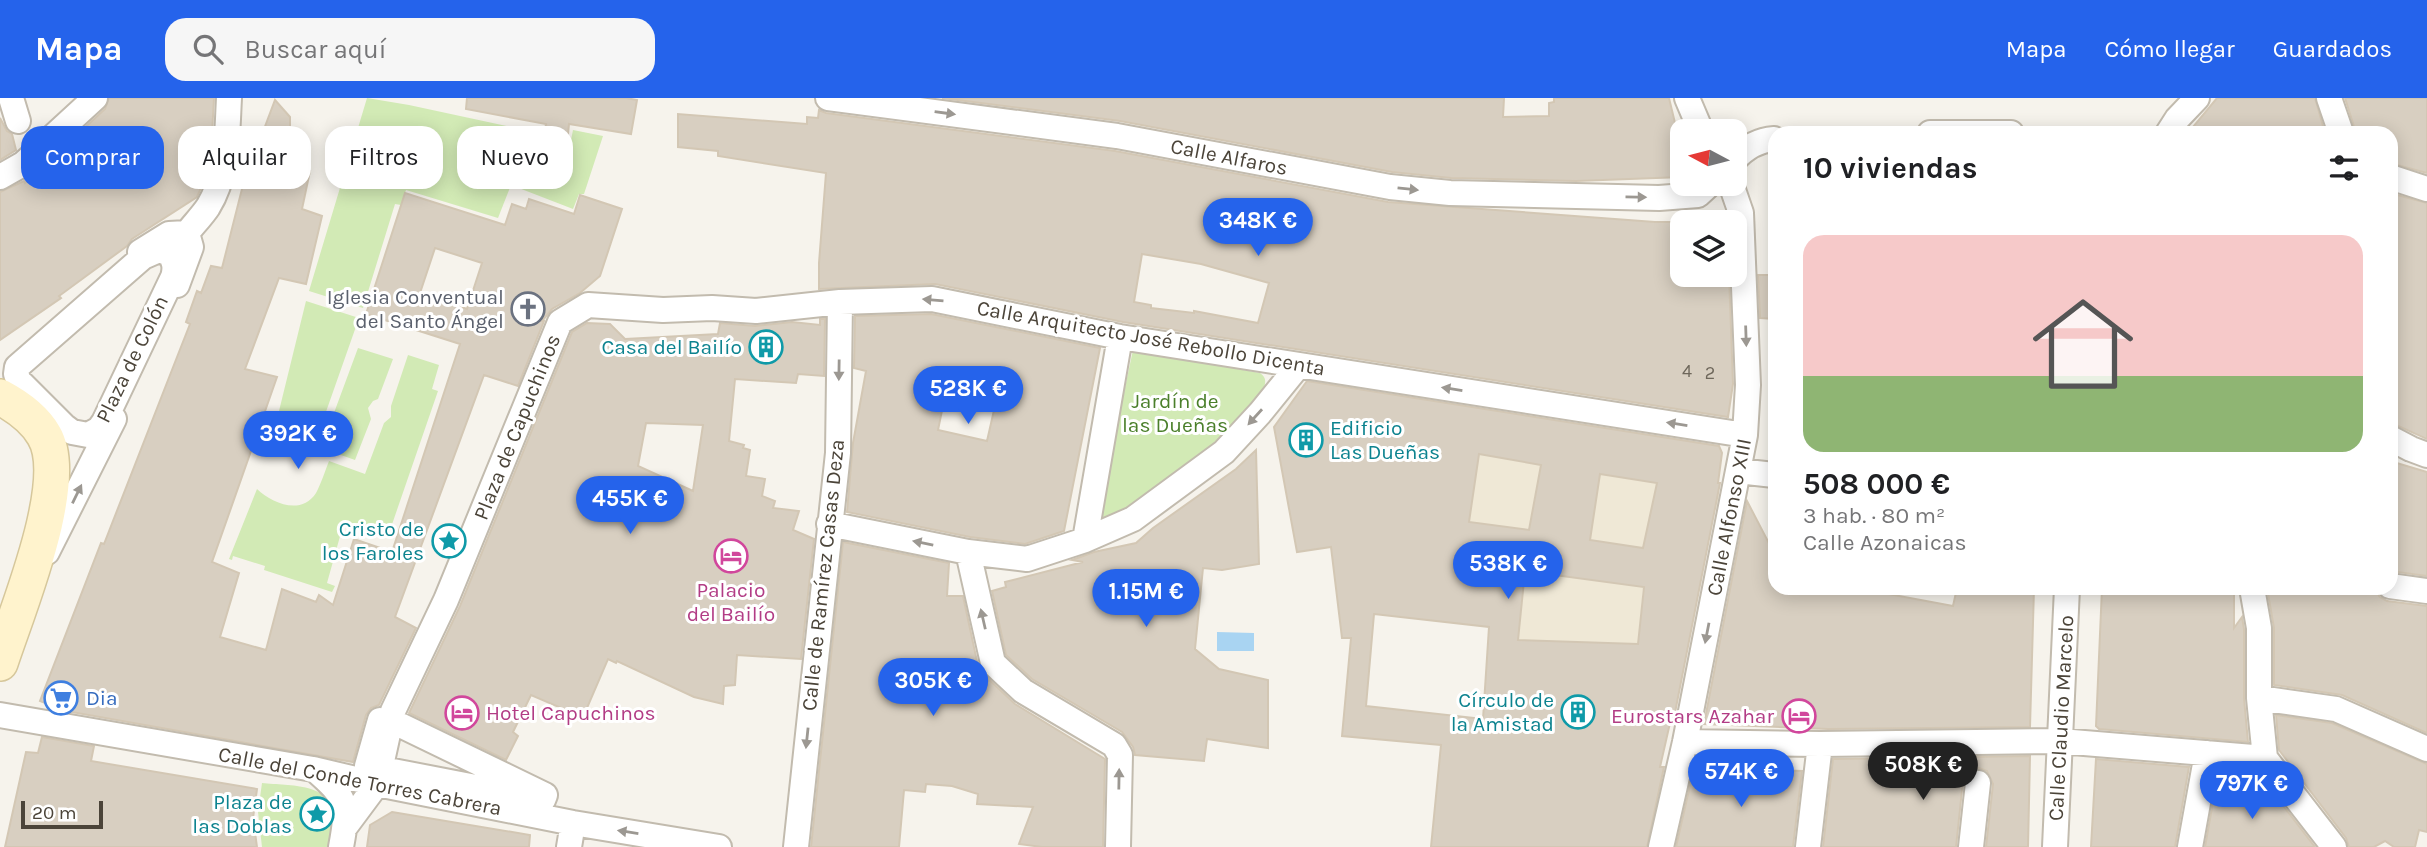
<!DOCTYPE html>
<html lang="es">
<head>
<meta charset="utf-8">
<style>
	body { margin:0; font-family:Karla,sans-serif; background:#f6f6f6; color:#202124; height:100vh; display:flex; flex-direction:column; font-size:26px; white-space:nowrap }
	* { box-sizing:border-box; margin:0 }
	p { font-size:23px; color:#757577 }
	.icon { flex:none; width:38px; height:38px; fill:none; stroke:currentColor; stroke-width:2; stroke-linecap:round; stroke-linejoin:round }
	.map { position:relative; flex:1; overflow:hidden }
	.drawer { position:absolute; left:1768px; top:28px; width:630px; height:469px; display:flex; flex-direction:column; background:#fff; border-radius:21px; box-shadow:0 4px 18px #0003 }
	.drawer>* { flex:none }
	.guide { position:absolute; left:21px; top:28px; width:665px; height:63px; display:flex; gap:14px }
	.needle { width:46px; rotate:277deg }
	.buttons { position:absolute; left:1670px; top:21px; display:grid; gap:14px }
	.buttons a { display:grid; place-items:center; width:77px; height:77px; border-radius:14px; background:#fff; box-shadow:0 4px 18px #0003; font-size:35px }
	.scale { position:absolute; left:21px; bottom:18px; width:82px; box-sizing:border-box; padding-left:7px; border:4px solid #4b4439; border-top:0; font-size:19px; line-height:24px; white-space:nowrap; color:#4b4439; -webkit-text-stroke:5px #fff; paint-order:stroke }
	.price { position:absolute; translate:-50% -60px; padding:0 16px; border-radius:24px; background:#2563eb; color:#fff; font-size:23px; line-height:46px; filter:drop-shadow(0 2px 4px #0008) }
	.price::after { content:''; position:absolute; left:50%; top:42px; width:21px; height:16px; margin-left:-10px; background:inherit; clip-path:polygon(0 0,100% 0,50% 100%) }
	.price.current { background:#222; color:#fff }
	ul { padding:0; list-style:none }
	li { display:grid; align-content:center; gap:14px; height:371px; padding:0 35px }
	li+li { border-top:2px solid #e0e0e0 }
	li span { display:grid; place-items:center; height:217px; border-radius:21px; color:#555 }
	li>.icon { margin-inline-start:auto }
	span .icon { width:126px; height:126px; fill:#fffc; stroke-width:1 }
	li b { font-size:30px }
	h2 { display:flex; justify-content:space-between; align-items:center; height:84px; padding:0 35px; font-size:30px }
	.tag { padding:0 24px; border-radius:21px; background:#fff; box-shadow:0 4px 18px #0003; font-size:24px; line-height:63px }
	.tag.current { background:#2563eb; color:#fff }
	header { display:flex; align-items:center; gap:42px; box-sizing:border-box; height:98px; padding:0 35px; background:#2563eb; color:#fff }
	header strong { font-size:33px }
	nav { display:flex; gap:38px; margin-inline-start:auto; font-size:24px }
	.search { width:490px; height:63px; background:#f6f6f6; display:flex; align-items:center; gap:18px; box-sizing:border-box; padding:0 24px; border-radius:21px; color:#757577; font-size:26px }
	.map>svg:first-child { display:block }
	.education { fill:#efe8d6 }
	.green { fill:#d2eab5 }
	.water { fill:#a9d4f2 }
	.building { fill:#d8cfc1; stroke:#d3c7b4; stroke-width:2; fill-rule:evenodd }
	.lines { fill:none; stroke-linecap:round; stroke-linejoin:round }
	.street-casing { stroke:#c2bbae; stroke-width:28 }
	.secondary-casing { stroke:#d6c79b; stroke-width:38 }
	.street { stroke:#fff; stroke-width:24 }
	.secondary { stroke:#fff3cd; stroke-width:35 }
	.oneway { fill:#9c9892 }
	.labels { text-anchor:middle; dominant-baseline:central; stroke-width:6; stroke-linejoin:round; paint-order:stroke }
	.number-label { font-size:18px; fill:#6e675b }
	.street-label { font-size:21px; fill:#4b4439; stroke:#fff }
	.worship-label { font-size:21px; fill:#5b616d; stroke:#fff; text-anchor:end }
	.culture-label { font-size:21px; fill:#0d838f; stroke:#fff; text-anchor:end }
	.park-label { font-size:21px; fill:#4a7f2a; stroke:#fff }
	.hotel-label { font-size:21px; fill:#b23c85; stroke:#fff }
	.shop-label { font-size:21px; fill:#366cbe; stroke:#fff; text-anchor:start }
</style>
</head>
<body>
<header>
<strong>Mapa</strong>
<div class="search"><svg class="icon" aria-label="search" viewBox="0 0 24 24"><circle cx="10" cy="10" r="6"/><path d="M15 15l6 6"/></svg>Buscar aquí</div>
<nav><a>Mapa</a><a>Cómo llegar</a><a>Guardados</a></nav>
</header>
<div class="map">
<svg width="2427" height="749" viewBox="0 0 2427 749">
	<rect width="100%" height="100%" fill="#f6f3ec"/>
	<path class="education" d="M1339 337 1717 349 1722 355 1716 395 1723 397 1721 412H1713L1645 468 1638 546 1518 542Z"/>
	<path class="green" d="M367 0 409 7 571 42 573 32 603 38 584 96H579L573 111 511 87 498 120 406 92 401 107 395 106 363 210 309 193Z
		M306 203 359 220 321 328 279 313Z
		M358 250 393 261 378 301 373 303 368 310 371 321 355 362 321 350Z
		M1133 252 1260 275C1266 279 1266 283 1264 290L1220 349 1132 407 1096 425Z
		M408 257 439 267 432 291 438 293 388 438 344 424 327 485 335 488 332 494 264 472 265 468 233 458 232 462 229 461 257 391C272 405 301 418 316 395 321 386 325 373 329 363L365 376 384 325 391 319V308Z
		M262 685C290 688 333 684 336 721 337 729 334 740 333 749H262L258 714Z"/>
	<path class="water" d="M1217 534 1254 535V553H1217Z"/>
	<path class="building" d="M109 0H214L211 54 201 90 197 99 132 141 127 148 59 198 61 200 0 242V94L24 83 25 85 105 11Z
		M467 0H626L637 2 631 36 569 26 568 36 545 32 546 26 466 11Z
		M942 0H1504L1503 19 1549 18V5L1554 4V0H1669L1682 54V79L1576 83 1451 80 1392 74 1120 23Z
		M2217 0H2315L2325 35H2188Z
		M2345 0H2427V75L2390 65V35H2356Z
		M275 2 290 19V69L310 73 302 111 322 118 306 186 279 180 245 271 277 279 212 464 239 475 220 539 266 552 282 491 316 504 319 497 333 507 354 441 392 454 460 246 366 216 405 95 505 127 512 106 526 111 529 101 574 116 580 97 622 111 600 178 580 195 552 211 542 223H544L518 288 484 277 395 519 416 530 379 607 371 610 366 617 353 664 49 610 50 607 40 603 101 445 104 446 179 254 190 226 186 224 197 193 201 195 211 168 222 170 243 87ZM435 150 482 165 467 211 420 195Z
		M819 12 826 15 1115 53 1388 104 1655 124H1682V177H1729L1733 286 1728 319 1123 224 935 186 819 191V165L826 75 718 58V53L678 49V16L807 26V19L818 20ZM1142 156 1201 166 1269 185 1258 225 1194 213V215L1151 210V207L1134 204Z
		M0 20 7 33 12 36 16 52 0 62Z
		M2390 95 2427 105V341L2396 327 2390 320Z
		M1758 177H1774V221L1760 220Z
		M931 216 1100 250 1064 433 1025 446 970 439 847 414 853 345 866 273 854 270 855 218ZM947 288 997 299 987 343 938 332Z
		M820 221H825L824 278 798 276 796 285 735 281 729 343 744 347 743 350 750 352 746 378 765 381 762 398 775 403 773 410 799 413 793 432 814 441 801 561 737 557 735 587 724 588 723 606 694 599 617 563 616 565 608 561 584 617 569 610 568 613 531 597 513 634 518 638 506 662 409 615 460 508 572 234 587 225 610 226 625 241 718 236 720 225 755 228 792 224 820 227ZM646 325 703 327 693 393 638 368Z
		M1307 283 1719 348 1722 355 1718 385H1720L1673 625H1670L1660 669H1664L1647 749H1431L1441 647 1342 638 1351 540H1342L1331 449 1297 454 1274 329ZM1479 356 1541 367 1529 432 1469 424ZM1600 376 1657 385 1643 450 1590 442ZM1525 473 1644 489 1638 546 1518 542ZM1374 516 1489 529 1483 621 1366 608Z
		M1256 352 1259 466 1222 472 1203 470 1195 551 1219 571 1268 582V650L1207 641 1204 663 1135 657 1133 649 1122 634 1032 581 1006 557 992 493 1006 489 1005 484 1083 464 1072 462 1094 454 1136 445 1153 430 1236 371Z
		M2390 363 2427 374V478L2390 473Z
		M1747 403 1774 455V490H1884L1883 495 1953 508 1957 490H2034L2030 629 1828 631 1704 626Z
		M843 444 949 465 947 498H963L978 568 982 575 1015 606 1105 661 1103 749H1042L1019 746 1033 709 977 706 978 696 952 688 926 686 925 694 904 692 899 749H811Z
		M2102 490H2234V530L2242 519 2244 531V600L2248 644 2099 631 2096 628Z
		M2267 490H2343L2376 494 2380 499 2387 503 2427 508V635L2342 597 2274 587V530Z
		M2276 617 2332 625 2427 666V734L2419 732 2415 749H2394L2385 743 2374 749H2349L2346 740 2279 652Z
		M42 639 94 648 91 663 257 691 253 720 257 749H5L26 654 38 655Z
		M2030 658 2028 749H1986L1993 686 1987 673 1979 670 1971 672 1963 683 1956 749H1823L1833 661Z
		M2096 661 2189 669 2175 749H2091Z
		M1694 670 1802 673 1793 749H1676Z
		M2216 687 2271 692 2315 749H2205Z
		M392 714 530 737 529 749H367L370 727Z"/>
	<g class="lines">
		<defs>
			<path id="street" d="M11 0 18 23
				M828 0 1117 38 1390 89 1450 95 1659 100 1698 97 1710 86
				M1687 0 1701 33
				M2329 0 2341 35
				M1930 35H2011
				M2168 35 2177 21 2197 0
				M1734 62C1745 50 1758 42 1774 41
				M0 79 23 66 95 0
				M2390 79 2427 91
				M159 152 170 156C174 164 176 169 173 179L104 324 99 331 88 337 72 334 64 328 19 283 16 276 17 269 143 159Z
				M140 154 169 136 187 135C194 126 202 118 208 109 228 77 227 36 229 0
				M177 187 191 149 187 135
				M2390 340 2411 351 2427 357
				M1738 373 1774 377
				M829 426 968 454 1027 461 1085 442 1133 421 1224 354 1260 315 1299 267
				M1085 442 1120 239
				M47 454 114 321
				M968 454 993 565 1023 593 1114 647 1120 657 1118 749
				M2390 488 2427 493
				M2252 490 2259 530V600L2265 660 2334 749
				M2259 600 2336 611 2427 651
				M0 617 313 671 377 686 573 725 719 749
				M380 622 389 626 396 625 545 697 543 702 367 668Z
				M1685 644 1820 646 2060 643 2265 660
				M314 671C347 699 349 707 341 749
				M345 729 377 686 393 613 446 502 560 224 588 207 663 212 712 210 756 213 840 204 932 201 1120 239 1745 337
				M569 749 573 725
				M796 749 838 355 840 204
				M1661 749 1685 644 1745 337 1748 287 1741 115 1731 86
				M1808 749 1820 646
				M1971 749 1978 685
				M2055 749 2067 490
				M2190 749 2207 655"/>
			<path id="secondary" d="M0 299C17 308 34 320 44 337 72 383 16 515 0 565"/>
		</defs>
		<use href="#street" class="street-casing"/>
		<use href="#secondary" class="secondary-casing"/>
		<use href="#street" class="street"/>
		<use href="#secondary" class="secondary"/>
	</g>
	<defs><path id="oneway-solid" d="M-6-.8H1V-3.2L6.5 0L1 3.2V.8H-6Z" transform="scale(1.75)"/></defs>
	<g class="oneway">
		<use href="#oneway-solid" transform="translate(945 15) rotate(8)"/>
		<use href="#oneway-solid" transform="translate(1408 91) rotate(6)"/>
		<use href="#oneway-solid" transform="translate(1636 99) rotate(1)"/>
		<use href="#oneway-solid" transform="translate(933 202) rotate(-175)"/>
		<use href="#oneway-solid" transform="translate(1746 238) rotate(88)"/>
		<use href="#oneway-solid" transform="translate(839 272) rotate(91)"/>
		<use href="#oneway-solid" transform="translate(1452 291) rotate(-171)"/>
		<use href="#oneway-solid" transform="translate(1255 319) rotate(132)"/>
		<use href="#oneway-solid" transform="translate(1677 326) rotate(-171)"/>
		<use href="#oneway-solid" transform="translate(77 396) rotate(-64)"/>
		<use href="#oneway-solid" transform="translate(923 445) rotate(-168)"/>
		<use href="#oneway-solid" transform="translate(983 521) rotate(-103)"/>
		<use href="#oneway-solid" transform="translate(1707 535) rotate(101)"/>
		<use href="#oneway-solid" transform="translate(807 640) rotate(96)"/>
		<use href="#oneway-solid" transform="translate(1119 681) rotate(-89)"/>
		<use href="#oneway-solid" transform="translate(628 734) rotate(-171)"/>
	</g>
	<defs>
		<symbol id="church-ring" viewBox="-11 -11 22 22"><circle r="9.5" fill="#fff" stroke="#6b7280" stroke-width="1.5"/><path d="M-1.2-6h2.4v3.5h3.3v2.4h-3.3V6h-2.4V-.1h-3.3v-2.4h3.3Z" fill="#6b7280"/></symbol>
		<symbol id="building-ring" viewBox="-11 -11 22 22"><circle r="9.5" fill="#fff" stroke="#0f9aa8" stroke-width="1.5"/><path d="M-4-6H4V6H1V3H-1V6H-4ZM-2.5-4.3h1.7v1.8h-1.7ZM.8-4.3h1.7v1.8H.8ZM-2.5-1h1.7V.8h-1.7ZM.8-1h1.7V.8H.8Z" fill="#0f9aa8"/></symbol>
		<symbol id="sight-ring" viewBox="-11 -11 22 22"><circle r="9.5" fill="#fff" stroke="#0f9aa8" stroke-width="1.5"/><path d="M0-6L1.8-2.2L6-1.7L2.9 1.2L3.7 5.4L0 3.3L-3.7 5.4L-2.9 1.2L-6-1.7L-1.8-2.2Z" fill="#0f9aa8"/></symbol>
		<symbol id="hotel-ring" viewBox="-11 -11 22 22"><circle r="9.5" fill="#fff" stroke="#d1479c" stroke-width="1.5"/><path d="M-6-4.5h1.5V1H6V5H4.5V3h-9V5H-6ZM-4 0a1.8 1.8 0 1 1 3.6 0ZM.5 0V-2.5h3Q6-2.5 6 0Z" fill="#d1479c"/></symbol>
		<symbol id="supermarket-ring" viewBox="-11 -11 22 22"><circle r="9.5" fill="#fff" stroke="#3f7fe0" stroke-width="1.5"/><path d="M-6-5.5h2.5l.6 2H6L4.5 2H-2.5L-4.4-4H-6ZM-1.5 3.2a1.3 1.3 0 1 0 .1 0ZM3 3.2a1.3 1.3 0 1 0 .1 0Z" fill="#3f7fe0"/></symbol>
	</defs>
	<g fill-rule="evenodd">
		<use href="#church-ring" x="509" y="192" width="38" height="38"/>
		<use href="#building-ring" x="747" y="230" width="38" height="38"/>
		<use href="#building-ring" x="1287" y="323" width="38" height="38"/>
		<use href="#sight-ring" x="430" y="424" width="38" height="38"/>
		<use href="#hotel-ring" x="712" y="439" width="38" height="38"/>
		<use href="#supermarket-ring" x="42" y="581" width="38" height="38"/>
		<use href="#building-ring" x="1559" y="595" width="38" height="38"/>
		<use href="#hotel-ring" x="443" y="596" width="38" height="38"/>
		<use href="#hotel-ring" x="1780" y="599" width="38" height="38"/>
		<use href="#sight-ring" x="298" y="697" width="38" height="38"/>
	</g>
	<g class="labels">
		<g class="number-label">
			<text x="1687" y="273">4</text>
			<text x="1710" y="275">2</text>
		</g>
		<g class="street-label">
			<text transform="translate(1229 59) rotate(11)">Calle Alfaros</text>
			<text transform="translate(1151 240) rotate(10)">Calle Arquitecto José Rebollo Dicenta</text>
			<text transform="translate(132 261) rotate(-64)">Plaza de Colón</text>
			<text transform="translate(517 329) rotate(-68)">Plaza de Capuchinos</text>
			<text transform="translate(1729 419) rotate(-79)">Calle Alfonso XIII</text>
			<text transform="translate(823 477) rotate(-84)">Calle de Ramírez Casas Deza</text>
			<text transform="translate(2061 620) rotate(-87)">Calle Claudio Marcelo</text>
			<text transform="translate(360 683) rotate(11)">Calle del Conde Torres Cabrera</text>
		</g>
		<g class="worship-label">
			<text x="504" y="199">Iglesia Conventual<tspan x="504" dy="24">del Santo Ángel</tspan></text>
		</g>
		<g class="culture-label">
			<text x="742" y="249">Casa del Bailío</text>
			<text x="1330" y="330" text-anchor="start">Edificio<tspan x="1330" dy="24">Las Dueñas</tspan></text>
			<text x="424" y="431">Cristo de<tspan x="424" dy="24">los Faroles</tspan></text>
			<text x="1554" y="602">Círculo de<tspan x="1554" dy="24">la Amistad</tspan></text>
			<text x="292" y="704">Plaza de<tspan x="292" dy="24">las Doblas</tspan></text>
		</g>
		<g class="park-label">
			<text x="1175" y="303">Jardín de<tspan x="1175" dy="24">las Dueñas</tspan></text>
		</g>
		<g class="hotel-label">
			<text x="731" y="492">Palacio<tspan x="731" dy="24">del Bailío</tspan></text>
			<text x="486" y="615" text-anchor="start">Hotel Capuchinos</text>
			<text x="1774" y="618" text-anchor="end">Eurostars Azahar</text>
		</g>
		<g class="shop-label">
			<text x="86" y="600">Dia</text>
		</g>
	</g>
</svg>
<div class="buttons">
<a><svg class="needle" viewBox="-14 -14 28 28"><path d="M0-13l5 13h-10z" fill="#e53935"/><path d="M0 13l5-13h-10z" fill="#757577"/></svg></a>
<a><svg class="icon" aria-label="layers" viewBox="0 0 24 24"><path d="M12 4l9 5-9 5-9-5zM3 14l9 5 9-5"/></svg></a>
</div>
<div class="scale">20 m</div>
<b class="price" style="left:1258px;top:160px">348K €</b>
<b class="price" style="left:968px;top:328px">528K €</b>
<b class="price" style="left:298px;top:373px">392K €</b>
<b class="price" style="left:630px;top:438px">455K €</b>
<b class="price" style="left:1508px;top:503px">538K €</b>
<b class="price" style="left:1146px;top:531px">1.15M €</b>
<b class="price" style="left:933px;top:620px">305K €</b>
<b class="price current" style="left:1923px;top:704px">508K €</b>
<b class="price" style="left:1741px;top:711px">574K €</b>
<b class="price" style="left:2252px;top:723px">797K €</b>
<div class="guide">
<a class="tag current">Comprar</a>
<a class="tag">Alquilar</a>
<a class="tag">Filtros</a>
<a class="tag">Nuevo</a>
</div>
<section class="drawer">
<h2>10 viviendas<svg class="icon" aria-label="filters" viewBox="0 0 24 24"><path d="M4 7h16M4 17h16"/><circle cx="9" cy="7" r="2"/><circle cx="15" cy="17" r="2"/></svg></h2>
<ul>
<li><span style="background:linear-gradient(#f6c9c9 65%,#8fb573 0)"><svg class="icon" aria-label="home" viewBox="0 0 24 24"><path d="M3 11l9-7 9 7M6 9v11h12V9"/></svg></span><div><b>508 000 €</b><p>3 hab. · 80 m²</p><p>Calle Azonaicas</p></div></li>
</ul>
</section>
</div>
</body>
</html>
